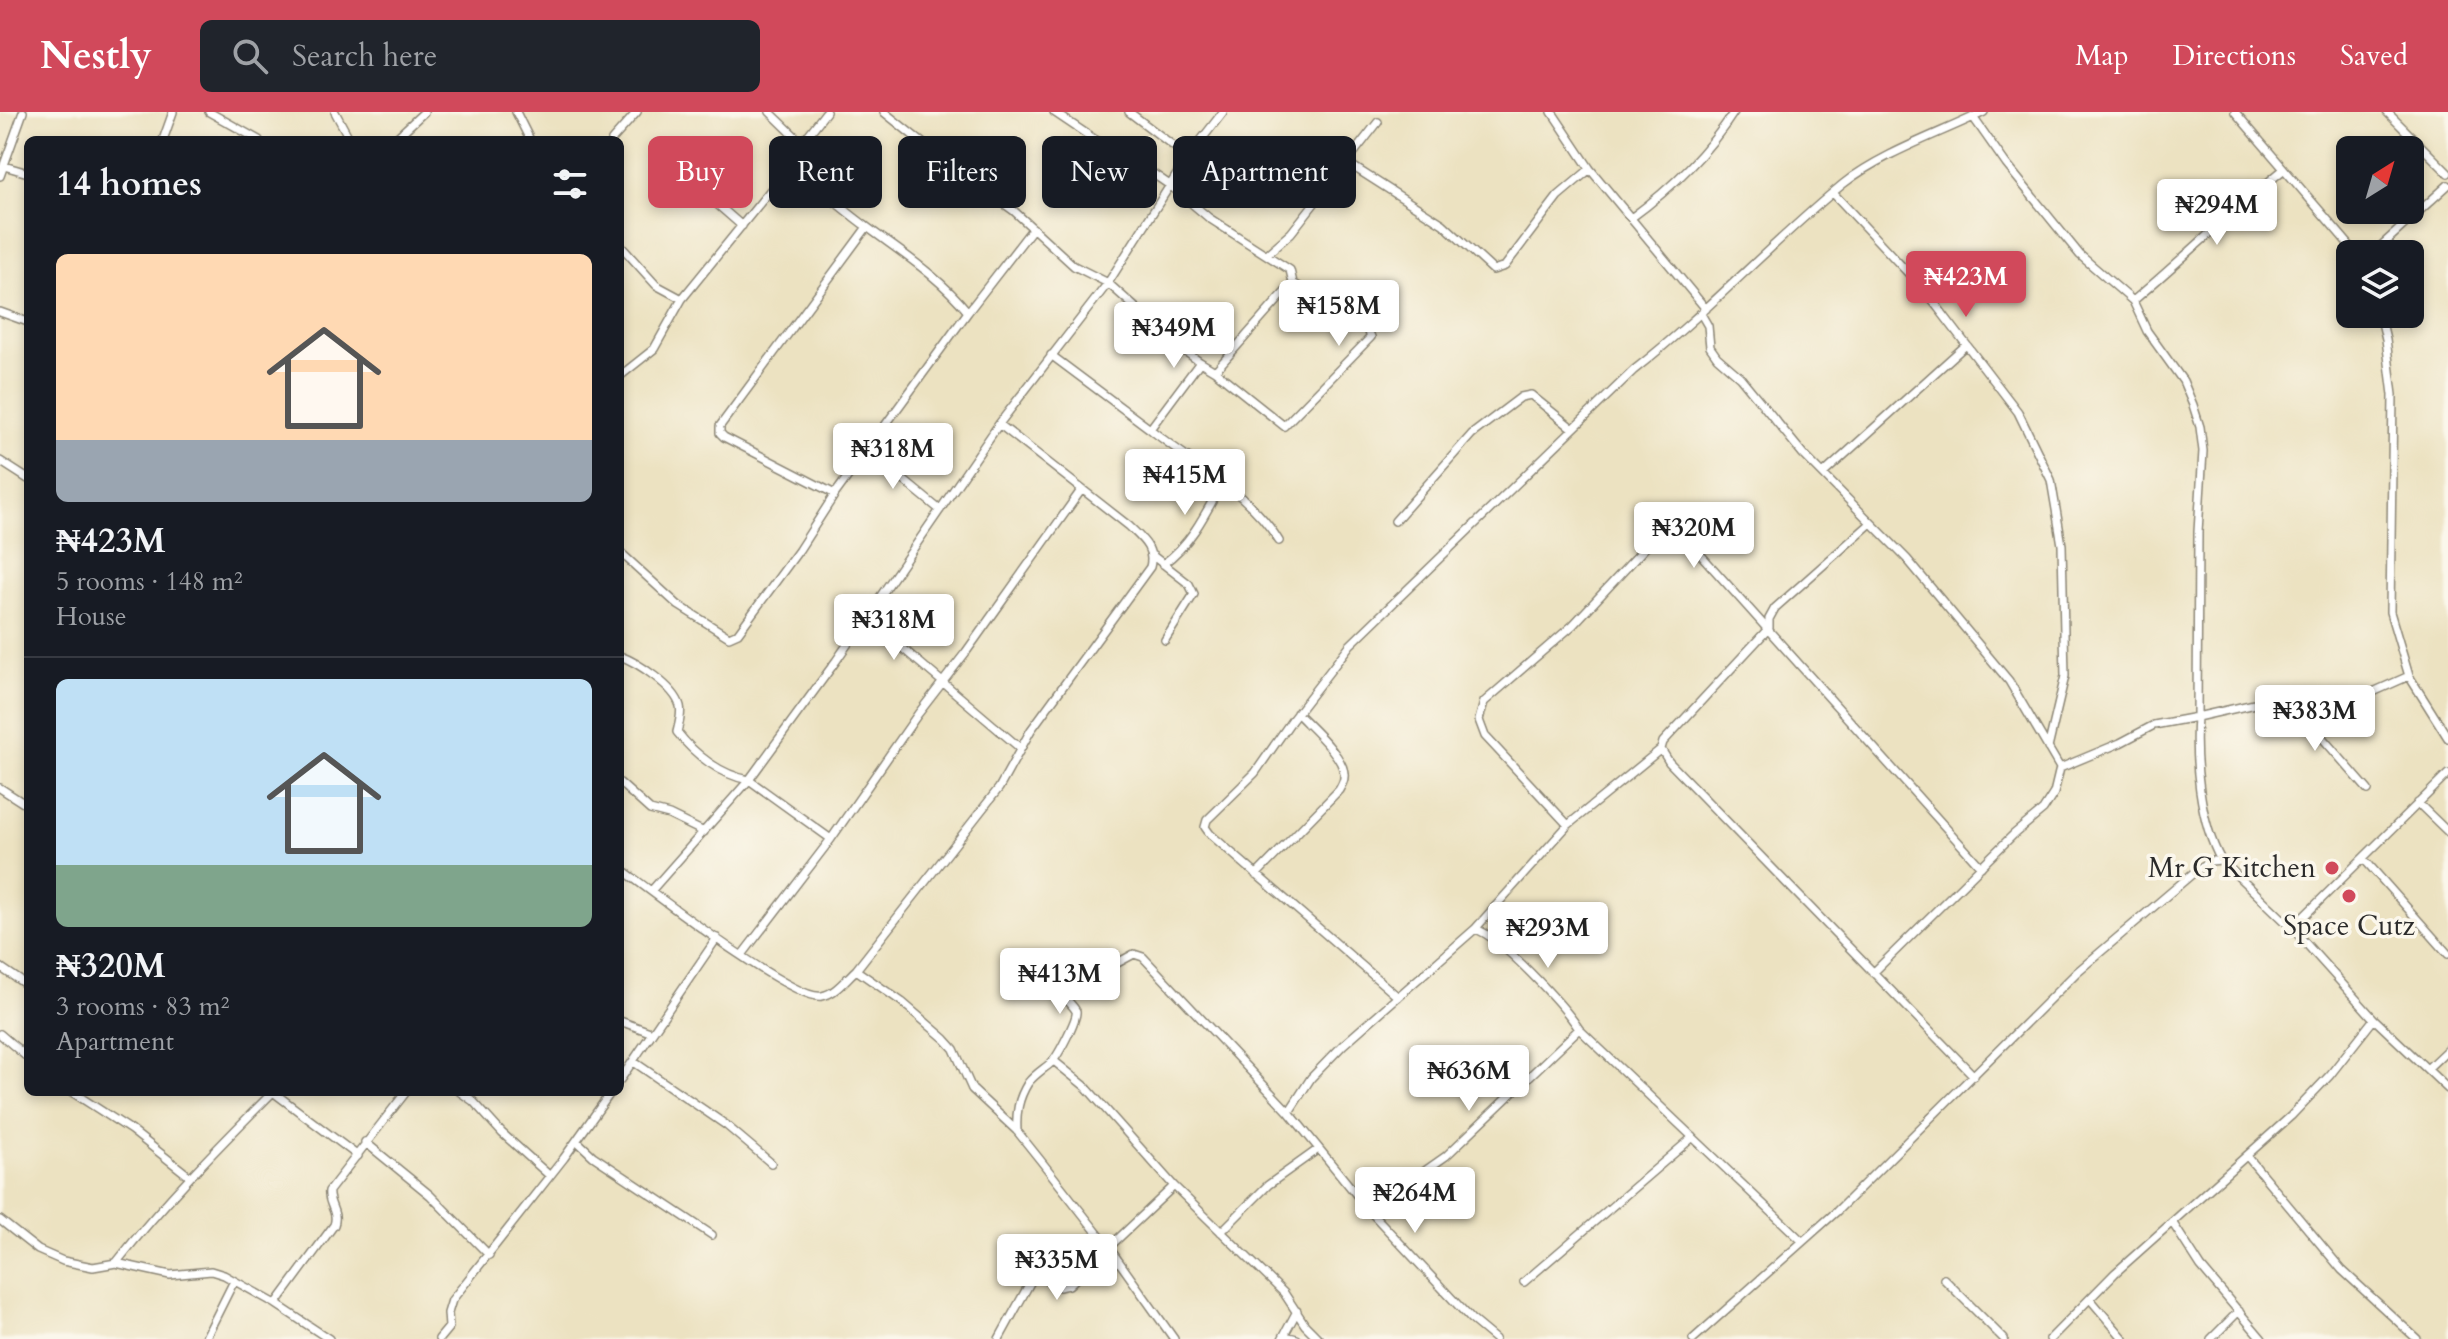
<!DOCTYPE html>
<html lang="en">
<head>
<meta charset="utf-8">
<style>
	body { margin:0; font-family:Cardo,serif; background:#20242c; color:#f1f3f6; height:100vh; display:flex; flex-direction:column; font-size:30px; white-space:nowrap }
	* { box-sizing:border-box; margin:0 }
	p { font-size:26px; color:#9ea1a6 }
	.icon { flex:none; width:44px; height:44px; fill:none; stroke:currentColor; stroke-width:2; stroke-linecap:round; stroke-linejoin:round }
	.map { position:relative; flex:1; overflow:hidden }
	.side { position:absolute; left:24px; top:24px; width:600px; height:960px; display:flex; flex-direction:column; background:#171b24; border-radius:12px; box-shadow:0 4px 12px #0003 }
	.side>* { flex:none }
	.hud { position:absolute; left:648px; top:24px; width:760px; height:72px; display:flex; gap:16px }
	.needle { width:52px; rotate:37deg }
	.controls { position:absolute; left:2336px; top:24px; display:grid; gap:16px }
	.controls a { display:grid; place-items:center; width:88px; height:88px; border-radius:12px; background:#171b24; box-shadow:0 4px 12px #0003; font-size:40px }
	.price { position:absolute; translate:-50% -68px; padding:0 18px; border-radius:8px; background:#fff; color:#222; font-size:26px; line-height:52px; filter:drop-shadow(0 2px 4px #0008) }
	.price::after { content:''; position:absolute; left:50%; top:48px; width:24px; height:18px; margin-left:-12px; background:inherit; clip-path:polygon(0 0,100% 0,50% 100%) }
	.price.on { background:#d1495b; color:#fff }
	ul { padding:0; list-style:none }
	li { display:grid; align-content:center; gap:16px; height:424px; padding:0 32px }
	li+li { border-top:2px solid #363941 }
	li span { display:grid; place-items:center; height:248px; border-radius:12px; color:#555 }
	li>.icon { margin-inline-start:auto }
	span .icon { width:144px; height:144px; fill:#fffc; stroke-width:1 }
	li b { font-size:34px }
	h2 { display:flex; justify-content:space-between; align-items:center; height:96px; padding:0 32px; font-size:34px }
	.chip { padding:0 28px; border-radius:12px; background:#171b24; box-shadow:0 4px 12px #0003; font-size:28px; line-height:72px }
	.chip.on { background:#d1495b; color:#fff }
	header { display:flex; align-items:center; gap:48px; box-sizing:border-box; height:112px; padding:0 40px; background:#d1495b; color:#fff }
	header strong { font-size:38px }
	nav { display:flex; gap:44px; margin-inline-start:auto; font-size:28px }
	.search { width:560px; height:72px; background:#20242c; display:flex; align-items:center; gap:20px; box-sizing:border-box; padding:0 28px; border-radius:12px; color:#9ea1a6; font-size:30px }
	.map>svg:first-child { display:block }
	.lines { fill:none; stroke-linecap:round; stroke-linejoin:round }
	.minor-casing { stroke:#8c8676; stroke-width:10 }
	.minor { stroke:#fff; stroke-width:7 }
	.poi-dot { fill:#d1495b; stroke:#fbf7ec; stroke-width:3 }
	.labels { text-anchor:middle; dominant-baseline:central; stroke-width:7; stroke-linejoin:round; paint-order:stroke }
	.poi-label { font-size:28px; fill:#2b2b2b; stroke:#fbf7ec; text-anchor:end }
</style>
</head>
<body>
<header>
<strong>Nestly</strong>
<div class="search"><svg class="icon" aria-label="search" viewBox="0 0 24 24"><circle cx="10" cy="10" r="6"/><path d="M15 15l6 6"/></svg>Search here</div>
<nav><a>Map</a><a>Directions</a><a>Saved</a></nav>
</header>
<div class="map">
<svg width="2448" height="1227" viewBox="0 0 2448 1227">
	<rect width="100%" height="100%" fill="#fbf7ec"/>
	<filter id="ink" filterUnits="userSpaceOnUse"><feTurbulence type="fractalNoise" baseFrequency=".0125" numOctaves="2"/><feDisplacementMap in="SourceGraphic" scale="16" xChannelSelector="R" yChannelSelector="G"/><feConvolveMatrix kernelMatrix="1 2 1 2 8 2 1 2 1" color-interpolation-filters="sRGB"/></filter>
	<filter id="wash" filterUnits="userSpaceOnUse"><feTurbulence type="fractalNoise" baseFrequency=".006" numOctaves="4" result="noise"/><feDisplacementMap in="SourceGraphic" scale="32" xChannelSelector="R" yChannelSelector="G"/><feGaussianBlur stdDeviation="1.8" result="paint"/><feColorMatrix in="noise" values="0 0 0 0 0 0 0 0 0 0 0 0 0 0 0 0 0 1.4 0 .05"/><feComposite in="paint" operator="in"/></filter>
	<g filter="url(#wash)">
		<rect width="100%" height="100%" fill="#ece2c1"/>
	</g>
	<g filter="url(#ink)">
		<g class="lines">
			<defs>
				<path id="minor" d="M209 0 259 28
					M335 0 350 28
					M516 0 530 28
					M770 0 802 31
					M884 0 945 49 1014 99 1074 154 1108 171 1183 238 1200 250 1150 317C1194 353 1249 379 1279 429
					M1054 0 1094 27 1133 48 1171 74 1209 106 1290 158 1293 171 1215 259
					M1129 0 1188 45
					M1552 0 1590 57 1706 197
					M2235 0 2357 142
					M2387 0 2448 61
					M1973 5 2006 52 2080 143 2133 189 2147 219 2183 269 2193 293 2200 315 2203 339 2198 420 2197 605 2294 583 2373 580 2409 564
					M163 28 173 0
					M394 28 424 0
					M612 28 637 0
					M1346 50 1443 112 1493 158 1505 154 1558 84 1590 57
					M670 51 742 114
					M4 54 28 61
					M792 60 802 31 826 0
					M0 64 23 0
					M1833 81 1926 180 2018 300 2051 368 2062 433 2065 564 2048 636
					M1631 106C1672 76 1706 43 1734 0
					M620 133 656 173 682 187
					M1267 142 1291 121 1378 10
					M2372 142 2448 73
					M2133 189C2184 146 2231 100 2283 58
					M0 200 28 210
					M968 200 1033 116
					M1701 202 1708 214 1710 235 1717 245 1740 265 1803 342 1907 447 2009 569 2060 656 2054 681 2043 698 2014 722 1873 861
					M2380 202 2386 227 2393 283 2390 500 2409 564 2448 626
					M1051 243 1150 317
					M1200 250 1215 259 1284 314 1371 225 1367 216 1293 171
					M620 264 654 237 682 187 773 75 792 60 803 63C824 81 845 99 867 115 902 141 940 165 968 200L835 382 799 438 738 521 729 525 678 493 620 440
					M867 338 940 398
					M0 349 28 367
					M1823 362 1966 233
					M835 382 724 325 720 321V314L867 115
					M1395 409 1472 322 1521 285 1531 283 1572 316
					M1871 411 1775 496 1769 507V516L1663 630 1661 637 1669 650 1974 964
					M1153 444 1189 472 1194 482 1165 528
					M1163 452C1191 432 1206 401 1222 371
					M866 505 1020 636
					M620 544C637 550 675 575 680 594 682 602 679 612 677 620 695 643 721 663 749 668L831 727
					M2294 583 2305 606 2368 678
					M2060 656 2120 631 2154 613 2197 605C2194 648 2200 711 2221 748
					M620 671 650 698 669 703 704 720
					M0 676 28 694
					M2418 691 2448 720
					M1568 713 1485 624 1479 608 1484 590 1573 513 1656 424C1667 415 1671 416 1683 423L1981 755
					M2363 746 2448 842
					M620 756C650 778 794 890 822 884 835 882 846 867 856 858L999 676 1031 618 1150 455C1155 436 1142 427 1129 414L999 312
					M1256 763 1339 678C1341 674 1344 670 1344 665 1347 646 1309 614 1297 601
					M651 779 749 668 836 549 999 312 1108 171 1188 45 1223 0
					M1475 817 1568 713 1661 637
					M742 843 831 727 918 602 966 540 1082 377
					M0 855 28 874
					M856 858 902 890 945 927 954 937 972 977 1017 1019 1041 1049 1110 1137 1174 1227
					M1398 885 1210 722 1205 715 1207 708 1255 661 1292 608 1350 533 1634 258C1708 200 1771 131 1843 72 1882 41 1939 22 1984 0
					M2374 907 2448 977
					M620 909 650 920
					M0 922 28 946
					M1054 949 1086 975 1174 1074 1284 1181 1305 1213 1319 1227
					M634 950 726 1013 771 1051
					M2428 956 2448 937
					M620 968 717 826
					M72 980 131 1018 189 1064
					M460 980 473 989 502 1021 550 1064
					M1289 1000 1311 966 1343 933 1475 817C1499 823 1565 895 1579 917L1802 1129
					M1017 1019C1016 1001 1018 987 1028 971 1035 962 1044 957 1052 950 1058 944 1078 906 1076 899 1073 893 1067 890 1065 883L1069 877 1134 842 1143 845 1289 1000 1369 1098 1471 1207 1495 1227
					M577 1029 593 1044 712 1123
					M365 1030 430 1083 489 1143
					M2247 1044 2342 1158 2417 1227
					M1369 1098 1446 1044 1579 917
					M0 1108 38 1138 63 1149 93 1155 116 1151 170 1163 211 1159 224 1163 276 1192 329 1227
					M2172 1110 2201 1155 2262 1227
					M1221 1120 1268 1073 1317 1038
					M116 1151C164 1090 218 1035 273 980L358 1044
					M1944 1167 2004 1227
					M1524 1170 1693 1025
					M2090 1187 2124 1227
					M276 1192 334 1113C339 1100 327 1091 329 1079L406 980
					M1285 1224 1297 1227
					M205 1227 234 1169
					M439 1227 449 1215 448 1201 452 1188 564 1046 611 980
					M999 1227 1032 1167 1038 1163 1059 1175 1069 1173 1174 1074
					M1282 1227 1297 1199
					M1693 1227 1836 1100 2077 860 2198 757 2211 749 2221 748 2292 816
					M2050 1227 2115 1161 2291 1004 2330 963 2374 907 2292 816 2448 662
					M2211 1227 2239 1199"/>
			</defs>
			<use href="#minor" class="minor-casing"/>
			<use href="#minor" class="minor"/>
		</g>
	</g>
	<g class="poi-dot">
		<circle cx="2332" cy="756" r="8"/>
		<circle cx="2349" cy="784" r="8"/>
	</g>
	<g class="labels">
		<g class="poi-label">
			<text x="2316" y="756">Mr G Kitchen</text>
			<text x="2349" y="814" text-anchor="middle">Space Cutz</text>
		</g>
	</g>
</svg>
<div class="controls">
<a><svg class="needle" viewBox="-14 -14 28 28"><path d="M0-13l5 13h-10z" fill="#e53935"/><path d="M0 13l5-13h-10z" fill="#9ea1a6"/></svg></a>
<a><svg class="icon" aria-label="layers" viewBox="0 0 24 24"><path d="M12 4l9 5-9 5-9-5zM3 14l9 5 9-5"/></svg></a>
</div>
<b class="price" style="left:2217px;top:135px">₦294M</b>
<b class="price on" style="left:1966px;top:207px">₦423M</b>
<b class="price" style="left:1339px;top:236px">₦158M</b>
<b class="price" style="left:1174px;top:258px">₦349M</b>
<b class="price" style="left:893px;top:379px">₦318M</b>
<b class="price" style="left:1185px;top:405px">₦415M</b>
<b class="price" style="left:1694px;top:458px">₦320M</b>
<b class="price" style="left:894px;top:550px">₦318M</b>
<b class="price" style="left:2315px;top:641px">₦383M</b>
<b class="price" style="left:1548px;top:858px">₦293M</b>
<b class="price" style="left:1060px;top:904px">₦413M</b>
<b class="price" style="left:1469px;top:1001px">₦636M</b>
<b class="price" style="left:1415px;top:1123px">₦264M</b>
<b class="price" style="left:1057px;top:1190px">₦335M</b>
<div class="hud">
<a class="chip on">Buy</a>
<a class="chip">Rent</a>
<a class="chip">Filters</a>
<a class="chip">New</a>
<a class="chip">Apartment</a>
</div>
<section class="side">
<h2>14 homes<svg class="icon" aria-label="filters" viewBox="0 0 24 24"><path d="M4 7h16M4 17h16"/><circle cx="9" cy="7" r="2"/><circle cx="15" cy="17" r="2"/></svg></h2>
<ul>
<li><span style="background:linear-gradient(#ffd9b3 75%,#9aa5b1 0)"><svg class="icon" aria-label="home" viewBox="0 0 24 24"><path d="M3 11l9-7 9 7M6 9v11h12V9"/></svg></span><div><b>₦423M</b><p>5 rooms · 148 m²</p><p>House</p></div></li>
<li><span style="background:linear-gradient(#bfe0f5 75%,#7fa58c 0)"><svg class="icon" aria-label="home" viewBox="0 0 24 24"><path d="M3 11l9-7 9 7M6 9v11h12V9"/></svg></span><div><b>₦320M</b><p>3 rooms · 83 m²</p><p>Apartment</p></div></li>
</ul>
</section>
</div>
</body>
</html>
